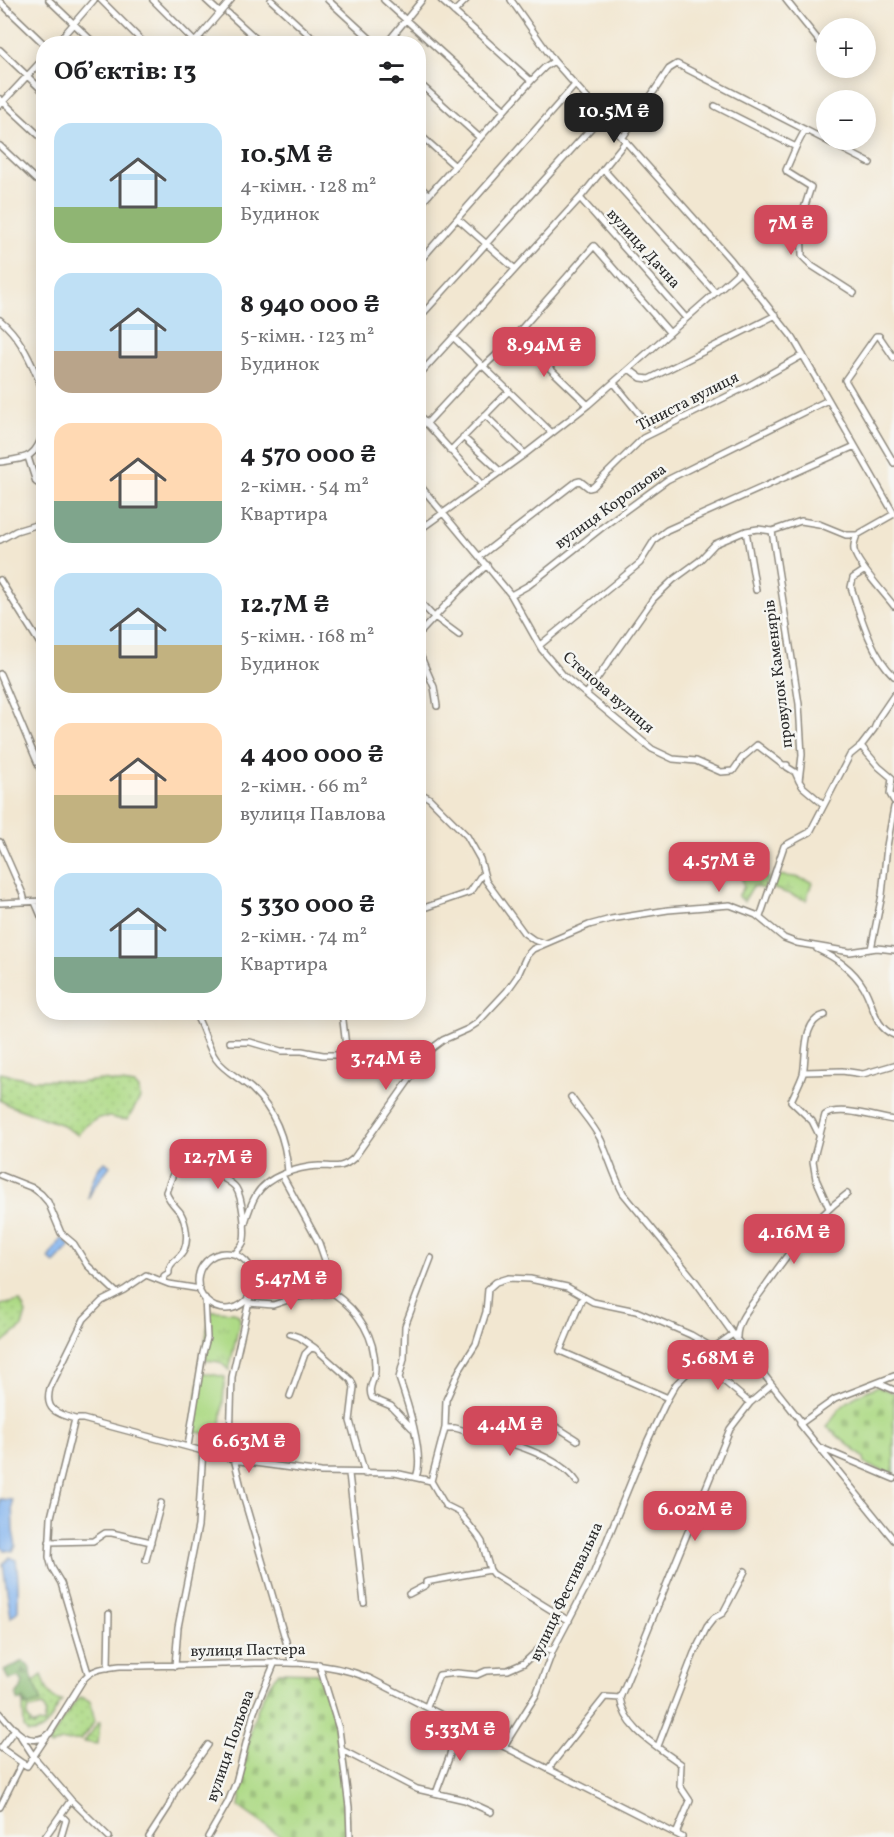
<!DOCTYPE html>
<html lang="uk">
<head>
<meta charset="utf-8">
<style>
	body { margin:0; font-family:Vollkorn,serif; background:#f6f6f6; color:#202124; height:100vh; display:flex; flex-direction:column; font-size:22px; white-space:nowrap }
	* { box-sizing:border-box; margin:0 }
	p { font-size:20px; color:#757577 }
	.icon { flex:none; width:33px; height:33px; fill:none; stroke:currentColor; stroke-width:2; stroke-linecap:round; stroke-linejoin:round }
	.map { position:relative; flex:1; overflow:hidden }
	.panel { position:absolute; left:36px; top:36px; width:390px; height:984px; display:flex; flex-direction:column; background:#fff; border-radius:24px; box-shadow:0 3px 15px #0003 }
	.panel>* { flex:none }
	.fabs { position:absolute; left:816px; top:18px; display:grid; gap:12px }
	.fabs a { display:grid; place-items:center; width:60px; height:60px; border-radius:50%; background:#fff; box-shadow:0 3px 15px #0003; font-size:30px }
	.price { position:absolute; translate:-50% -51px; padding:0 14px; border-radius:12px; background:#d1495b; color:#fff; font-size:20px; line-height:39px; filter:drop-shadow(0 2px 3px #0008) }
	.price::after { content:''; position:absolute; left:50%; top:36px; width:18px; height:14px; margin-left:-9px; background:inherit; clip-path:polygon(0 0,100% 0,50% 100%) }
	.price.on { background:#222; color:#fff }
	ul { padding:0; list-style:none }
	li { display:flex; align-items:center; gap:18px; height:150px; padding:0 18px }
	li span { display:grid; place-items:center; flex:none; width:168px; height:120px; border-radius:18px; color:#555 }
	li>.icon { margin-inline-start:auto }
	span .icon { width:72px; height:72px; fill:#fffc; stroke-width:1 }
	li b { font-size:26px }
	h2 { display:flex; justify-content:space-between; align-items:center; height:72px; padding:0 18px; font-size:26px }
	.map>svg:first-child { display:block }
	.grass { fill:url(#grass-dots); stroke:#6c8258; stroke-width:1.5; fill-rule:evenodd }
	.forest { fill:url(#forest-firs); stroke:#5a724f; stroke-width:1.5 }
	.wetland { fill:url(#wetland-marsh); stroke:#6c8258; stroke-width:1.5 }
	.cemetery { fill:url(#cemetery-stones); stroke:#6c8258; stroke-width:1.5 }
	.park { fill:url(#park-tufts); stroke:#6c8258; stroke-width:1.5 }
	.pitch { fill:#aeda86; stroke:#6c8258; stroke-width:1.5 }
	.water { fill:#82b3ee; stroke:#566f8c; stroke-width:1.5 }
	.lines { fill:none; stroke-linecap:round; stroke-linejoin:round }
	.minor-casing { stroke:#8e897e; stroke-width:8 }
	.minor { stroke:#fff; stroke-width:5 }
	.labels { text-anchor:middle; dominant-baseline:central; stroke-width:5; stroke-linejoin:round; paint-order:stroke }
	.street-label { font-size:16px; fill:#2b2b2b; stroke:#f6f6f2 }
</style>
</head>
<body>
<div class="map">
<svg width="894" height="1837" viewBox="0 0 894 1837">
	<defs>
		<pattern id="grass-dots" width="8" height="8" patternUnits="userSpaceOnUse" patternTransform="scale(1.5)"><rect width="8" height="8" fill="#aeda86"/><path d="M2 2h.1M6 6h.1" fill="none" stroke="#96bb74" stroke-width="1.8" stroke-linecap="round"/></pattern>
		<pattern id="forest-firs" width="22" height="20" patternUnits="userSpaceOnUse" patternTransform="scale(1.5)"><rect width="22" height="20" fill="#8aba73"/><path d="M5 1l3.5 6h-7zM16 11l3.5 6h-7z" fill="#71975f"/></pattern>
		<pattern id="wetland-marsh" width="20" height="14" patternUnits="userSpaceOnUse" patternTransform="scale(1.5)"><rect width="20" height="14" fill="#aeda86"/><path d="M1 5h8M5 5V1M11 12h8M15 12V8" fill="none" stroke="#96bb74"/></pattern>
		<pattern id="cemetery-stones" width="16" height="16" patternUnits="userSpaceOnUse" patternTransform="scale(1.5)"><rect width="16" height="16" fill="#aeda86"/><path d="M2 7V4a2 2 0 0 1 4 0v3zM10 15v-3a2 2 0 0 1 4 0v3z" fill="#96bb74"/></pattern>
		<pattern id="park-tufts" width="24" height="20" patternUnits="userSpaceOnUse" patternTransform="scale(1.5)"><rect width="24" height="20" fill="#aeda86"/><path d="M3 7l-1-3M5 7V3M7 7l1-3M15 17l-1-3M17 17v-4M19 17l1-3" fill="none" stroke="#96bb74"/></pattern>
	</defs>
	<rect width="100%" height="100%" fill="#f6f6f2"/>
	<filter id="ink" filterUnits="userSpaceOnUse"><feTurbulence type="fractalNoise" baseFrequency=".0167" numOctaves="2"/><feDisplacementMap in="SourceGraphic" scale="12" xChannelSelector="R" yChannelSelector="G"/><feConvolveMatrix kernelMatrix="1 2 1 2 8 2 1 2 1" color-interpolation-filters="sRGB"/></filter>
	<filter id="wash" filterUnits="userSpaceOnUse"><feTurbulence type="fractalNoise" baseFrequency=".008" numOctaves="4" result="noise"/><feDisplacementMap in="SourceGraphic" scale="24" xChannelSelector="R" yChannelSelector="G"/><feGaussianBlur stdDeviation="1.35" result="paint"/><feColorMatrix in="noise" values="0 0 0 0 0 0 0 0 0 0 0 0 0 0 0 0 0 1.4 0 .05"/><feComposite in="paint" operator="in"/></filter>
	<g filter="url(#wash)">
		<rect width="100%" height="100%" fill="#f2e7d1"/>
		<path class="grass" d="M0 1073 34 1080H58L76 1083 102 1080 135 1085 139 1089 140 1098 128 1119C117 1121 116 1117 108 1117 96 1116 84 1126 78 1135L60 1124 8 1105 0 1100Z
			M20 1301 26 1313 22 1327 0 1345V1305Z
			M42 1675C47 1687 47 1699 62 1701 50 1715 50 1734 28 1733L24 1728 23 1704 27 1706 40 1696 33 1682ZM43 1706C48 1713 45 1716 44 1724L39 1723 34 1726V1724L29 1725 31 1722 27 1717 29 1709Z
			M81 1697 90 1701 95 1721 81 1740 61 1741 51 1746 48 1744 73 1704Z
			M99 1722H100L98 1744 84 1742Z"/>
		<path class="forest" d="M23 1661 31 1669C30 1682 40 1689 41 1702L27 1706 23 1704 22 1700 19 1701 16 1695 21 1689 23 1682 18 1677 9 1680 4 1671Z"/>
		<path class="wetland" d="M746 874 768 877 764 889 753 886 744 901 738 896 744 887 741 876Z
			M777 875 795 877 812 882 806 900 772 888Z"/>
		<path class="cemetery" d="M878 1386 894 1393V1475L865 1464 864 1458 827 1427C840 1403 854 1396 878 1386Z
			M279 1672 317 1673C341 1723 347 1782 348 1837H282L239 1807C246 1761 247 1709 279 1672Z"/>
		<path class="park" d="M213 1311 234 1312 239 1316 240 1320 229 1370 220 1362 207 1360 204 1355 209 1314Z"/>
		<path class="pitch" d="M201 1372 225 1377 220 1437 192 1431Z"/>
		<path class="water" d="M105 1162 110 1166 94 1187 88 1199C91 1186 94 1169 105 1162Z
			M62 1238 69 1244V1247L54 1263 48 1258Z
			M0 1499 12 1500 13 1531 16 1546 13 1551 4 1550 1 1547Z
			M10 1557 16 1560C19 1576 18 1594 18 1611L11 1617 3 1564Z"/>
	</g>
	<g filter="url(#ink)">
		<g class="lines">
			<defs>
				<path id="minor" d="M49 0 95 44
					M101 0 145 44
					M153 0 195 42
					M206 0 220 13
					M271 0 319 44
					M328 0 376 44
					M384 0 505 110
					M441 0 531 81
					M511 0 554 61 731 260 793 338 894 514
					M786 0 819 41
					M0 2 44 44
					M454 12 466 0
					M228 13 262 44
					M204 42 206 44
					M56 44 94 0
					M193 44 231 0
					M386 44 422 0
					M0 50 44 92
					M418 82 480 138
					M0 99 44 140
					M0 105 44 58
					M715 106 796 147 805 130
					M418 133 455 166
					M623 137 669 69 677 64 870 163
					M0 146 36 180 44 183
					M796 147 786 170 787 172 811 187 801 218 802 256 812 266 854 293
					M603 169 714 291
					M418 185 429 195
					M580 198 686 318
					M418 207 531 81 545 67 554 61
					M458 219 515 269
					M418 263 575 85
					M418 319 603 115
					M0 320C18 335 28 355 37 376H44
					M515 335 588 405
					M453 337 552 433
					M894 358 879 336H876L845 380 894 463
					M483 367 508 344 594 246 669 332
					M629 369 641 378 649 379 776 315
					M37 376 44 393
					M418 376 580 198 626 141
					M614 383 654 432
					M418 414 482 485
					M485 415 525 454
					M426 424 481 365
					M463 437 501 472
					M450 451 509 391
					M28 457 36 482 41 485 44 501
					M0 462C27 458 35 459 44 431
					M418 483 511 595 542 650 564 676 652 749 673 759 696 761 721 772 733 771 742 758 757 745 783 765H787V767L795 772 799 781
					M418 531 525 454 588 405 740 271
					M746 531 756 590
					M772 531 799 704 802 755 799 781 803 787 823 804
					M857 535C855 540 853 545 854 550 856 563 885 594 894 606
					M0 540 16 531 39 524 44 512
					M480 556 576 482 580 481 589 488 593 487 643 438 748 386 803 355
					M865 570 853 578 851 587C861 617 871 654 894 676
					M0 580 44 650
					M511 595 529 585 604 526 667 480 828 400
					M418 600 432 615 459 635
					M418 635 458 592 487 565
					M540 645 640 563 655 539 667 530 855 446
					M418 650 434 687 437 706
					M0 674 44 778
					M587 693 653 599 673 580 699 561 715 544 746 531 758 529 772 531 801 521 819 524 846 535H857L894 514
					M861 746 879 767 892 778 890 794 894 801
					M418 792 429 798 467 836 480 859 486 881 524 933 534 940 544 943
					M0 842 23 894 25 902
					M35 902 44 923
					M0 903 44 901
					M418 910 470 892 480 877 483 875
					M760 917 784 846 810 832 850 755 861 746 874 729 879 717 894 695
					M817 949C836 958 853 969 864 988 874 1005 874 1027 894 1035
					M871 949 882 895 887 846 894 807
					M194 1012C204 1027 206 1045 216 1059 225 1072 240 1078 252 1089 275 1111 286 1141 288 1172
					M342 1012 347 1055
					M230 1042H250L281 1051H302L323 1055H347L381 1067 390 1068 404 1065 411 1061 417 1067
					M804 1072 842 1071 863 1074 894 1065
					M571 1097C581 1112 593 1124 601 1140 609 1158 614 1176 623 1193L696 1282 746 1352 800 1420V1424L894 1540
					M819 1135 812 1121 791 1101C795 1092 800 1083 803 1074 807 1057 801 1021 825 1015
					M0 1175 33 1188 41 1194 48 1202 61 1233 74 1244 87 1265 117 1293
					M282 1175 319 1243 332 1280 333 1293C359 1311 376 1338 375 1370 375 1381 367 1387 372 1398L391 1406 412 1428
					M829 1208 816 1179 813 1161 825 1115C840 1105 877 1118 894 1120
					M244 1226C247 1216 250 1205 256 1195 267 1176 298 1167 319 1166 334 1166 341 1170 354 1158L431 1049 443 1040 468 1029 477 1023 507 991 517 977 527 955 533 949 589 925 611 919 668 910 730 905 756 915 784 938 797 943 850 952 877 948 894 950
					M198 1281a28 28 0 1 1 56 0a28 28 0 1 1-56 0Z
					M164 1281V1276L169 1273C168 1261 180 1260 184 1250 189 1239 186 1222 180 1212 174 1205 169 1201 166 1192L178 1161C190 1162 229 1178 236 1188 242 1197 247 1233 243 1243 241 1247 237 1251 235 1254
					M251 1292 232 1377 230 1442 244 1499 292 1662
					M583 1296 560 1351 668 1398
					M249 1303 273 1305 297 1297 333 1293
					M290 1334 299 1337 315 1348
					M737 1337C737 1320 751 1306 761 1292 786 1256 811 1221 847 1194
					M701 1362 750 1403
					M878 1383 894 1390
					M290 1396 305 1354 311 1348 316 1349 351 1380 354 1387 350 1421 365 1474
					M75 1419H83L240 1461 321 1472 395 1473 431 1481
					M800 1424 835 1399 894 1376
					M445 1428H455C490 1438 556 1451 577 1482
					M502 1442 515 1422 527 1413 538 1415 577 1440
					M188 1446 203 1353 207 1338 205 1298
					M821 1448 894 1479
					M349 1474 364 1603
					M416 1477C425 1456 407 1401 399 1378L404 1359 405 1326 431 1258
					M431 1481 445 1428 446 1400 459 1371 476 1344 486 1312 488 1289 496 1282 509 1278 530 1279 567 1287 593 1302 636 1311 691 1335 713 1348 742 1353 746 1352
					M431 1481 445 1505 459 1512 478 1536 482 1542 490 1570 493 1574 569 1621
					M49 1542 93 1541 105 1533H112L151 1542
					M146 1560 161 1503
					M409 1594 426 1585V1582L490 1570
					M319 1664 339 1729 349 1807 350 1837
					M175 1666 178 1627 198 1526 203 1450
					M108 1668 109 1614
					M88 1673 61 1583 52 1568 49 1557 51 1517 75 1419C57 1414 44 1410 50 1388L84 1319 102 1301 124 1290 146 1275 169 1284 200 1289
					M620 1698 730 1429 750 1403 771 1385
					M427 1706 439 1675 457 1673 477 1675 486 1671 508 1670 524 1663 540 1648 553 1650
					M0 1713C12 1728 30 1751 50 1733L83 1680C92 1668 106 1668 120 1666 154 1666 188 1665 222 1664 272 1662 321 1659 369 1678L682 1837
					M15 1729 1 1748 22 1763
					M21 1737 34 1757 71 1800 109 1837
					M504 1746 536 1695 553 1650 594 1572 648 1440 668 1398 676 1384 713 1348 733 1334
					M658 1746 694 1653 707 1627 714 1618 723 1613 745 1571
					M342 1750 417 1789 465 1800 491 1812
					M548 1769 605 1697 620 1698C625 1730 657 1746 681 1764L680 1786 690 1801 676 1834
					M436 1793 449 1758 458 1723
					M0 1807 22 1763 27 1766 47 1736
					M45 1837 71 1800
					M61 1837 66 1820 61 1815
					M149 1837 169 1806 175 1791 208 1745
					M208 1837 228 1802 236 1782 254 1712 275 1662"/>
			</defs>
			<use href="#minor" class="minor-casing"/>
			<use href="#minor" class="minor"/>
		</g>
	</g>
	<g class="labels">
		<g class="street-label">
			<text transform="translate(643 249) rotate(48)">вулиця Дачна</text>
			<text transform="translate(688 402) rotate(-27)">Тіниста вулиця</text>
			<text transform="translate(611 507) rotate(-36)">вулиця Корольова</text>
			<text transform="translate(779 674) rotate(-97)">провулок Каменярів</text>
			<text transform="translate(608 693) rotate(41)">Степова вулиця</text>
			<text transform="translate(567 1592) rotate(-65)">вулиця Фестивальна</text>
			<text transform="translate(248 1651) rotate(-1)">вулиця Пастера</text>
			<text transform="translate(231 1746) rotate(-71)">вулиця Польова</text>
		</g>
	</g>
</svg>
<div class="fabs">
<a>+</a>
<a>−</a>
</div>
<b class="price on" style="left:614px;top:144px">10.5M ₴</b>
<b class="price" style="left:791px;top:256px">7M ₴</b>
<b class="price" style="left:544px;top:378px">8.94M ₴</b>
<b class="price" style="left:719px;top:893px">4.57M ₴</b>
<b class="price" style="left:386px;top:1091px">3.74M ₴</b>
<b class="price" style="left:218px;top:1190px">12.7M ₴</b>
<b class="price" style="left:794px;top:1265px">4.16M ₴</b>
<b class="price" style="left:291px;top:1311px">5.47M ₴</b>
<b class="price" style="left:718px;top:1391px">5.68M ₴</b>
<b class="price" style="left:510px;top:1457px">4.4M ₴</b>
<b class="price" style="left:249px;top:1474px">6.63M ₴</b>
<b class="price" style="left:695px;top:1542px">6.02M ₴</b>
<b class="price" style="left:460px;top:1762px">5.33M ₴</b>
<section class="panel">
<h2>Об’єктів: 13<svg class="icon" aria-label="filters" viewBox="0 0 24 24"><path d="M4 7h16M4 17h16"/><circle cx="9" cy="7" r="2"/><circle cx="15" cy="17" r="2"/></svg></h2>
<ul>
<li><span style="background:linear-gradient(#bfe0f5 70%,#8fb573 0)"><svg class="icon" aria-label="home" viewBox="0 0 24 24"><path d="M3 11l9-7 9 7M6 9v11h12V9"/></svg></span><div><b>10.5M ₴</b><p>4-кімн. · 128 m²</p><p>Будинок</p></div></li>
<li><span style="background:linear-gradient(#bfe0f5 65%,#b9a48a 0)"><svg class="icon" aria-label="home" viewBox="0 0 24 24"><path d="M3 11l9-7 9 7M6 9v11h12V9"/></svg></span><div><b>8 940 000 ₴</b><p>5-кімн. · 123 m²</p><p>Будинок</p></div></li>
<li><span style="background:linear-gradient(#ffd9b3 65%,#7fa58c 0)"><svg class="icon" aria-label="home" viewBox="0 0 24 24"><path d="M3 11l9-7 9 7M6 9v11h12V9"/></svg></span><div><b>4 570 000 ₴</b><p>2-кімн. · 54 m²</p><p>Квартира</p></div></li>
<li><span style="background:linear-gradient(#bfe0f5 60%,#c2b280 0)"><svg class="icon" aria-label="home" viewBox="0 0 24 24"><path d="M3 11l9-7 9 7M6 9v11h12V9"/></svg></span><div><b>12.7M ₴</b><p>5-кімн. · 168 m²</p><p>Будинок</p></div></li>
<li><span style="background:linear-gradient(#ffd9b3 60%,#c2b280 0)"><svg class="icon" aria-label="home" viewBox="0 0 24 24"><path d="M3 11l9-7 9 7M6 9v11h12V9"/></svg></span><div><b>4 400 000 ₴</b><p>2-кімн. · 66 m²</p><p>вулиця Павлова</p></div></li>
<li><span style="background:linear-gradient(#bfe0f5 70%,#7fa58c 0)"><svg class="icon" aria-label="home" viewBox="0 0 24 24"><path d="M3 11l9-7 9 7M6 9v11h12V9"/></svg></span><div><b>5 330 000 ₴</b><p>2-кімн. · 74 m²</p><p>Квартира</p></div></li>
</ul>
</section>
</div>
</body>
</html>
